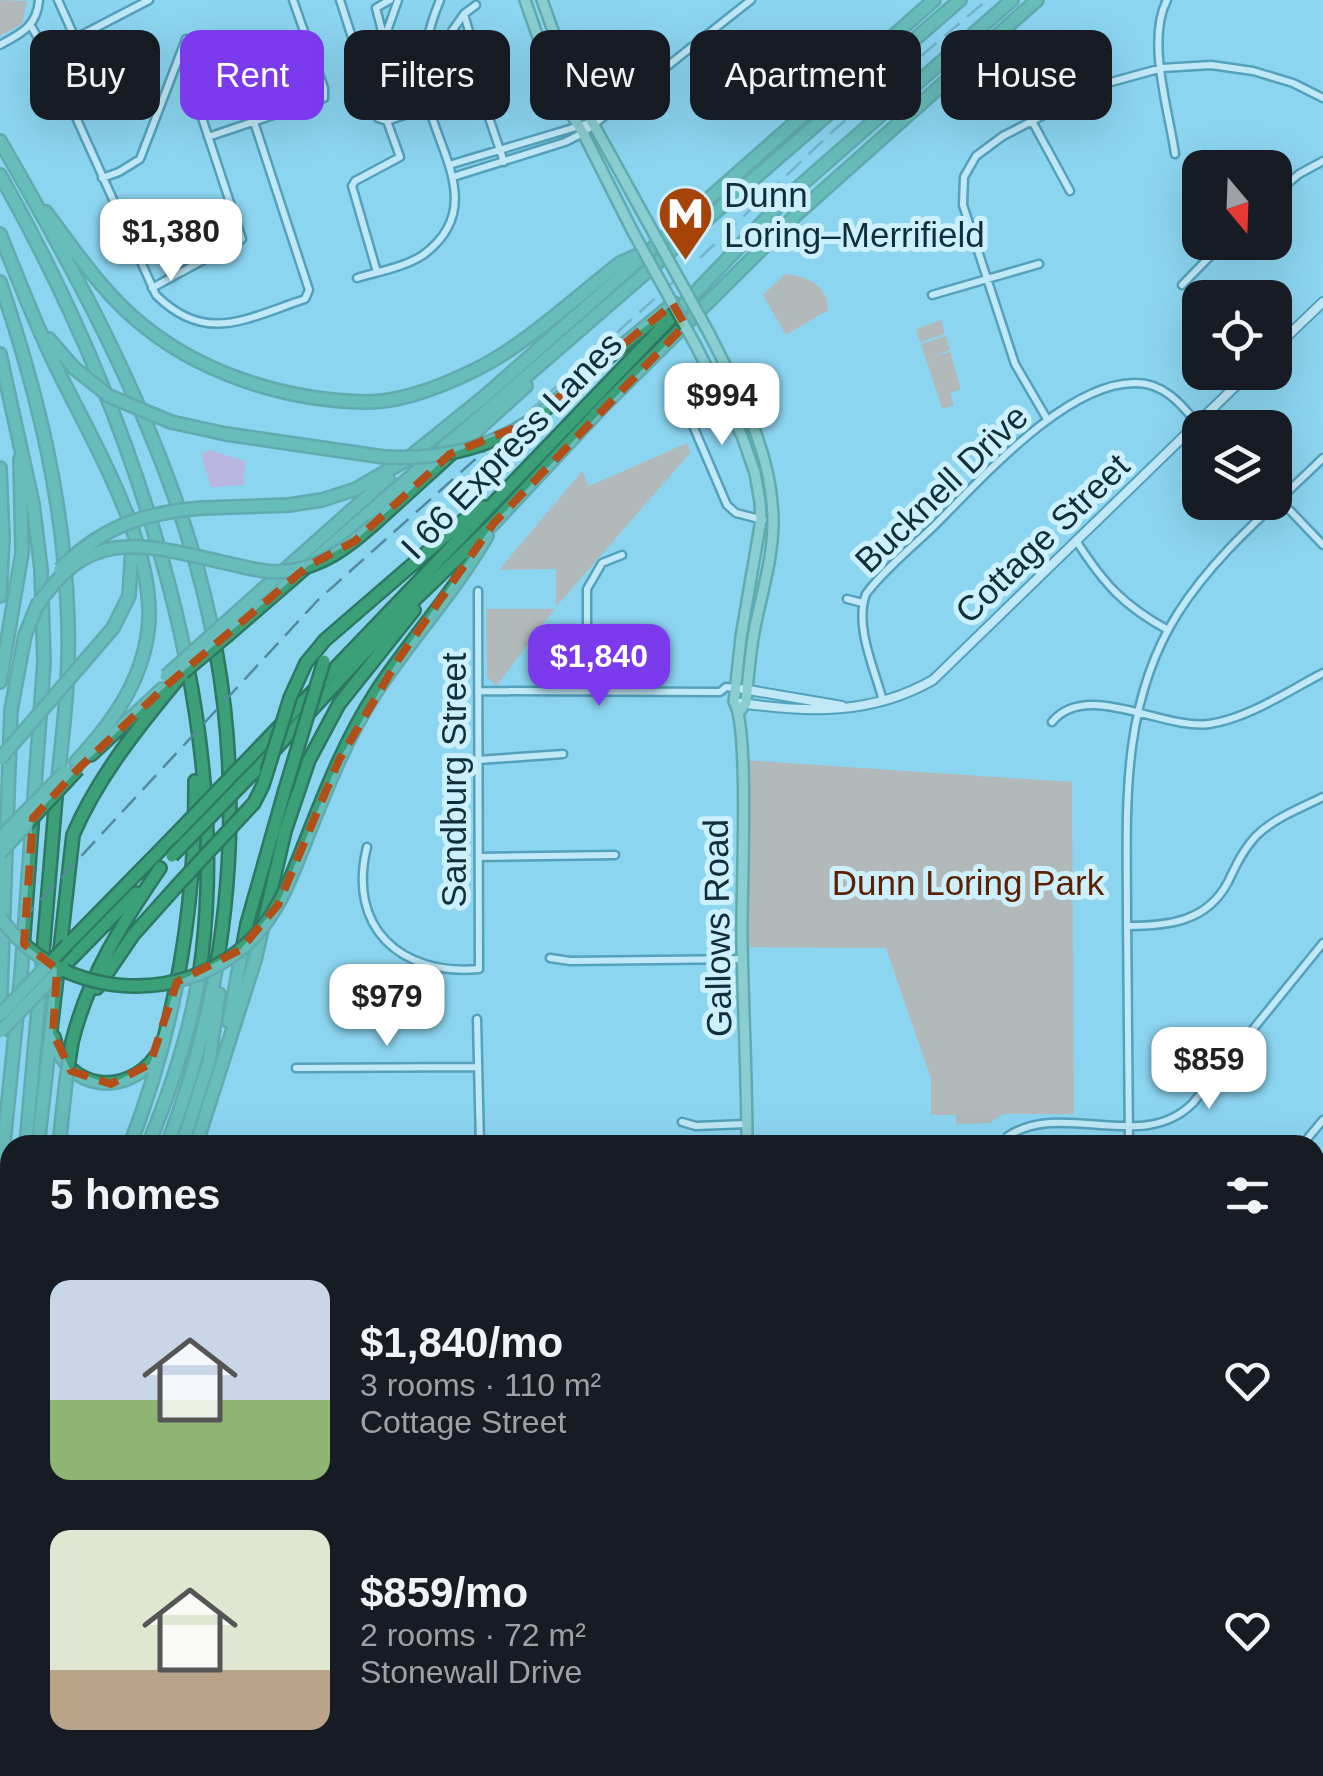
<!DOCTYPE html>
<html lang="en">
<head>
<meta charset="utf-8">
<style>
	body { margin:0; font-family:Arial,sans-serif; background:#20242c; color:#f1f3f6; height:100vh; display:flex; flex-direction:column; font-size:38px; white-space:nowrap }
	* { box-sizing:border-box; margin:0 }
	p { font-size:32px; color:#9ea1a6 }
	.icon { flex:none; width:55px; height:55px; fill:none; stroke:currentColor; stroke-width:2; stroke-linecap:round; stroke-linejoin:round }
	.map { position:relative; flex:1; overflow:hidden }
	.sheet { position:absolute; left:0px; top:1135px; width:1325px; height:642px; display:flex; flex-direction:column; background:#171b24; border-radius:30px 30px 0 0; box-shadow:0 10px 40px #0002 }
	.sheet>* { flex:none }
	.banner { position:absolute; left:30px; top:30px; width:1265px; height:90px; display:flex; gap:20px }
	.needle { width:65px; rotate:161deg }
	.buttons { position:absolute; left:1182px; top:150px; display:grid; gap:20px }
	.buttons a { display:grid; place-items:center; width:110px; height:110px; border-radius:20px; background:#171b24; box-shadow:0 10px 40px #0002; font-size:50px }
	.price { position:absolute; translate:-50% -85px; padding:0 22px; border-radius:20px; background:#fff; color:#222; font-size:32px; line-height:65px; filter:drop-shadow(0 2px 5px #0008) }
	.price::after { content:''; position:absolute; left:50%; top:60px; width:30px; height:22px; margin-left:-15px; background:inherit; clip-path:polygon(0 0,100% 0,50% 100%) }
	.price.on { background:#7c3aed; color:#fff }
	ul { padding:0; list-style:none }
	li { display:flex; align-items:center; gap:30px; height:250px; padding:0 50px }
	li span { display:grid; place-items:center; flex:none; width:280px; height:200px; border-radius:20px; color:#555 }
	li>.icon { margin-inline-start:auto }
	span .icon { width:120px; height:120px; fill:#fffc; stroke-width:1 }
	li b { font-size:42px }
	h2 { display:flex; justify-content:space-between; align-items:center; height:120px; padding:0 50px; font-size:42px }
	.tag { padding:0 35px; border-radius:20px; background:#171b24; box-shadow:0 10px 40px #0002; font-size:35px; line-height:90px }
	.tag.on { background:#7c3aed; color:#fff }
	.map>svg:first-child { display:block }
	.green { fill:#e19879 }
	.water { fill:#ed8ec8 }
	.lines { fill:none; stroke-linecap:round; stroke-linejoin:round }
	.stream { stroke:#ed8ec8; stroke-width:2.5 }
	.minor-casing { stroke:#0f627b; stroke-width:11 }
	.tertiary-casing { stroke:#0f627b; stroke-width:12 }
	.secondary-casing { stroke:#0f627b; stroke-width:14 }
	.primary-casing { stroke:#2c7862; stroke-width:14 }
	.motorway-casing { stroke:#2c7862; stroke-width:16 }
	.minor { stroke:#fff; stroke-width:6 }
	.tertiary { stroke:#fff; stroke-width:8 }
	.secondary { stroke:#fff; stroke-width:9 }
	.primary { stroke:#89c5ae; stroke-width:9 }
	.motorway { stroke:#3b9f78; stroke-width:11 }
	.rail { stroke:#548a9f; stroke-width:2.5; stroke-dasharray:20 10; stroke-linecap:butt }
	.primary-bridge-casing { stroke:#2c7862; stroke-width:14; stroke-linecap:butt }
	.motorway-bridge-casing { stroke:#2c7862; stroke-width:16; stroke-linecap:butt }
	.primary-bridge { stroke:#89c5ae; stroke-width:9 }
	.motorway-bridge { stroke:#3b9f78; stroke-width:11 }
	.marked { fill:none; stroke:#b24e18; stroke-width:8; stroke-dasharray:20 12; stroke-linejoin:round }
	.labels { text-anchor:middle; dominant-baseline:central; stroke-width:10; stroke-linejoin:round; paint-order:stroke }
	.poi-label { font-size:35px; fill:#102f3a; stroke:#cdf0fe; text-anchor:start }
	.street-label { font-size:35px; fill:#102f3a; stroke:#cdf0fe }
	.park-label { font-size:35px; fill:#5e2000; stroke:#cdf0fe }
</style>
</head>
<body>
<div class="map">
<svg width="1323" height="1776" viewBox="0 0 1323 1776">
	<rect width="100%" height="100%" fill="#8cd5f1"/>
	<path class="green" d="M0 0 27 1 22 24 0 36Z
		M785 274C807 276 829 286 828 310L786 335 763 295Z
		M941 320 945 334 920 342 916 329Z
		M946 336 950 350 934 356 950 352 961 389 950 393 954 405 942 409 921 344Z
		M687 443 690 453 556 607V569L499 570 582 471 589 486Z
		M486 609H555L496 686 487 677Z
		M742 760 1072 782 1074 1114H1003L990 1123 956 1124V1115H931V1079L886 948 742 947Z"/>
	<path class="water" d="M209 450 245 461 244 485 211 487 201 454Z"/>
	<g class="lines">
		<path class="stream" d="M180 1776V1775"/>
		<defs>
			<path id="minor" d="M58 0 75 38
				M340 0 378 118 387 121
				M1167 0C1146 40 1169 111 1175 154
				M464 14 476 5
				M31 26 47 53 156 295C206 345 247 318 305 299L309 290 254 122
				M383 35 376 8 390 0
				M0 45C22 33 37 26 39 0
				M355 45 386 34 398 0
				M447 52 452 31 464 14 485 87V106L504 162
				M47 53 149 0
				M371 95 406 83
				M1032 121 1070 191
				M208 137 324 98V88L293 0
				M449 165 593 122
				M453 177 565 142 583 133 751 0
				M102 178 119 172 140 159 186 39
				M1275 194 1299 174 1323 161
				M377 272 352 186 355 181 400 157 387 121 430 106
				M357 278C377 272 405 267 423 255 488 207 435 149 425 91 420 59 428 29 440 0
				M1182 285 1224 242
				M152 288 242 239 181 54
				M932 295 1039 264
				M676 386 727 505 736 513 763 520
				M1047 419 1015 364 963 205 964 177 976 156 1003 136 1104 84 1162 68 1211 65 1253 71 1293 83 1323 98
				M1280 500 1323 545
				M1077 542C1104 584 1124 606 1168 630
				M847 599 863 603
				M478 691 720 692 726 687 735 688
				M587 691V589L602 563 622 555
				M883 701C875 670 854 626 866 594 884 570 910 549 932 528 979 482 1065 382 1136 383 1164 383 1181 404 1198 424
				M1052 722C1086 680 1163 730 1209 724 1249 718 1288 691 1323 673
				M478 760 563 754
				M367 847C347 927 400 976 479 969L478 591
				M479 857 615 855
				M1127 926C1168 926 1207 922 1228 882 1236 865 1243 850 1256 836 1274 818 1301 808 1323 797
				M550 958 570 961 743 959
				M477 1019 480 1145
				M296 1068 478 1067
				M682 1122 696 1126 747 1124
				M1008 1136C1063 1100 1143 1154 1193 1103L1323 943
				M1129 1145C1128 1069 1127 993 1127 916 1127 812 1119 706 1178 613 1215 554 1273 507 1323 458
				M1302 1145 1323 1120
				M1315 1275 1323 1272
				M1315 1579H1323
				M49 1768 53 1776
				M288 1768V1776
				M483 1776V1768"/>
			<path id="tertiary" d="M1275 348 1323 302
				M743 689 842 706
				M741 703C808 713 872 715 933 680L1250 372"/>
			<path id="secondary" d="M1042 1768 1105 1776
				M170 1776 178 1768"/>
			<path id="primary" d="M525 0 556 89 583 133 633 232
				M542 0 574 89 647 221
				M710 335C740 395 773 453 773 522 773 557 762 593 755 627 750 652 748 678 746 703L740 711
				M696 346 742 436 755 473 760 502 761 520 741 637 734 702C750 726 741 897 742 938 743 1007 747 1076 747 1145
				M897 1768 899 1776"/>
			<path id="motorway" d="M0 141C73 267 144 397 188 537 251 736 242 951 167 1145
				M0 175C126 398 233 697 202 956 194 1020 173 1085 148 1145
				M46 212C73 248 99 287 133 317 195 372 282 400 364 402 399 403 442 386 473 371 522 348 576 297 620 263L640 254
				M0 234C16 274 32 315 50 354 85 430 159 545 148 631 141 684 111 724 76 762
				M0 282C38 394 65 504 68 623 70 681 62 739 56 797 51 853 47 908 42 964
				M49 339 74 368
				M0 354 33 504 41 569 44 662 21 975 0 1181
				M535 418 674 303
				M171 422 226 434 384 457
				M0 468 3 538 0 596
				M203 508 289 505 322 500 356 489 406 460 484 397 934 0
				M373 525 526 386
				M224 624 388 478
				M113 628 129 596 132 549
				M228 635 960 0
				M0 682 22 553 20 459
				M290 698 306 663 325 640 464 520 484 507
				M91 755 162 689
				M251 756 785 199 1012 0
				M255 771 405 609 494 523 603 406 797 214 1037 0
				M304 845C325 792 345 740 376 692 411 639 455 591 487 536
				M67 945 173 837
				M65 965 136 893
				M97 988 133 935 176 887
				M0 1020 11 710 25 635
				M229 1022 247 924 285 790
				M54 1037C65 1090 126 1098 156 1056
				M72 1042C88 977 123 922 160 868
				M26 1145 40 987
				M38 1145 73 835C98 776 142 722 183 673
				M59 1145 66 1081
				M130 1145C175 1029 196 905 195 781
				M182 1145 209 1062 219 994
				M196 1145 255 960 285 831 309 760 339 704 414 610
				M0 1383 10 1295
				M0 1465 10 1411
				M0 1585 10 1489
				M0 1738 10 1634"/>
		</defs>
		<use href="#minor" class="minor-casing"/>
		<use href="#tertiary" class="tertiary-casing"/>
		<use href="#secondary" class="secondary-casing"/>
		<use href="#primary" class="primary-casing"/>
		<use href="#motorway" class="motorway-casing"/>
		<use href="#minor" class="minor"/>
		<use href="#tertiary" class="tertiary"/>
		<use href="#secondary" class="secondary"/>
		<use href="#primary" class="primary"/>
		<use href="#motorway" class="motorway"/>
		<path class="rail" d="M700 258 834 130 987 0
			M0 944 318 600 680 276"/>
		<defs>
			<path id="primary-bridge" d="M647 221 710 335
				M633 232 696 346"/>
			<path id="motorway-bridge" d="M74 368 109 396 171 422
				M384 457C439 460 489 449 535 418
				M60 569C101 527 145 512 203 508
				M36 608C89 524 145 545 226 563 246 567 266 574 287 571 322 567 347 548 373 525
				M25 635 39 601
				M183 673 228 635
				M166 676 224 624
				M0 759 113 628
				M285 790 324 661
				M173 837 251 756
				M0 838 65 772
				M0 853 78 769
				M172 856 255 771
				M176 887 254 803 263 785 290 698
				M0 917C57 999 181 1010 252 939 278 913 291 878 304 845
				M0 1015 67 945
				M0 1032 63 967
				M66 1081 72 1042
				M0 1354 10 1346
				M0 1415 10 1412"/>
		</defs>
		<use href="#primary-bridge" class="primary-bridge-casing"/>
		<use href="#motorway-bridge" class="motorway-bridge-casing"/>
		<use href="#primary-bridge" class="primary-bridge"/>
		<use href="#motorway-bridge" class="motorway-bridge"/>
	</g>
	<path d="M0 0H1323V1776H0ZM673 304 685 325 494 523 398 660 339 760 278 905 240 950 177 982 150 1064 111 1084 71 1071 53 1033 57 969 24 944 33 818 78 769 167 685 308 566 355 541 450 454 527 423Z" fill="#8cd5f1" fill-opacity=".55" fill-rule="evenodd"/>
	<path class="marked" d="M673 304 685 325 494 523 398 660 339 760 278 905 240 950 177 982 150 1064 111 1084 71 1071 53 1033 57 969 24 944 33 818 78 769 167 685 308 566 355 541 450 454 527 423Z"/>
	<defs>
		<symbol id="metro-pin" viewBox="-11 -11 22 30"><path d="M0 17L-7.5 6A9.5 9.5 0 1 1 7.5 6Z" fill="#a64309" stroke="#cdf0fe"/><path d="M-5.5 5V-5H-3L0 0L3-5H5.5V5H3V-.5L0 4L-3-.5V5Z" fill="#fff"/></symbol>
	</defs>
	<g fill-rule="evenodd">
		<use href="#metro-pin" x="654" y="182" width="63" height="86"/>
	</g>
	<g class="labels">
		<g class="poi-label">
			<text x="724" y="194">Dunn<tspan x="724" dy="40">Loring–Merrifield</tspan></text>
		</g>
		<g class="street-label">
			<text transform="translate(511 445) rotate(-46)">I 66 Express Lanes</text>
			<text transform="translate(941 488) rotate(-44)">Bucknell Drive</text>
			<text transform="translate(1042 538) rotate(-44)">Cottage Street</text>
			<text transform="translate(453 780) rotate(-90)">Sandburg Street</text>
			<text transform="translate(717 928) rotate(-91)">Gallows Road</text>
		</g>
		<g class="park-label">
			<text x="968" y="882">Dunn Loring Park</text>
		</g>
	</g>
</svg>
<div class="buttons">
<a><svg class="needle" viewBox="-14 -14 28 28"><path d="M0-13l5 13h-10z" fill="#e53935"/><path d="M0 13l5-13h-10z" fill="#9ea1a6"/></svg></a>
<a><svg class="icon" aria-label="locate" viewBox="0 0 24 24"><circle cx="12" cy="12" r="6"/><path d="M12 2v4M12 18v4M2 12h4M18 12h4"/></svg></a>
<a><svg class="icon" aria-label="layers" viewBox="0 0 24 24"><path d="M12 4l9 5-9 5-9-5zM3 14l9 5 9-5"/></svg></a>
</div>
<b class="price" style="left:171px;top:284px">$1,380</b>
<b class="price" style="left:722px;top:448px">$994</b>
<b class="price on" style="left:599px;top:709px">$1,840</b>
<b class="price" style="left:387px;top:1049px">$979</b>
<b class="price" style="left:1209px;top:1112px">$859</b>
<div class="banner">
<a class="tag">Buy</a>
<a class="tag on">Rent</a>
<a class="tag">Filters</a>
<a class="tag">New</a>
<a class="tag">Apartment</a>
<a class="tag">House</a>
</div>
<section class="sheet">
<h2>5 homes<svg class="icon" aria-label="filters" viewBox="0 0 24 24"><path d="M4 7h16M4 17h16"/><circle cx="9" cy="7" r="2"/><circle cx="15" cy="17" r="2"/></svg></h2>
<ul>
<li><span style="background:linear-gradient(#c9d6e8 60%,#8fb573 0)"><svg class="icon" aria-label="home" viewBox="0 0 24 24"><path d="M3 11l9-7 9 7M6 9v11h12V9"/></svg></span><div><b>$1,840/mo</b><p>3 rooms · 110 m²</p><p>Cottage Street</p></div><svg class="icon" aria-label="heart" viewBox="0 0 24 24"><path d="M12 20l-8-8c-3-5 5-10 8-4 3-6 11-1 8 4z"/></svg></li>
<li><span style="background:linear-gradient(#dfe7d0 70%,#b9a48a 0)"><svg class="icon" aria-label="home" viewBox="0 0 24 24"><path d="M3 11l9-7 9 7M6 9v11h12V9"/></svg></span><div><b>$859/mo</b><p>2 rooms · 72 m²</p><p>Stonewall Drive</p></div><svg class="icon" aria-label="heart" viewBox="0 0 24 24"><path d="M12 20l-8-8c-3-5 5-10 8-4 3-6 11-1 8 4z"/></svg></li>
</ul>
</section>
</div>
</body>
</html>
